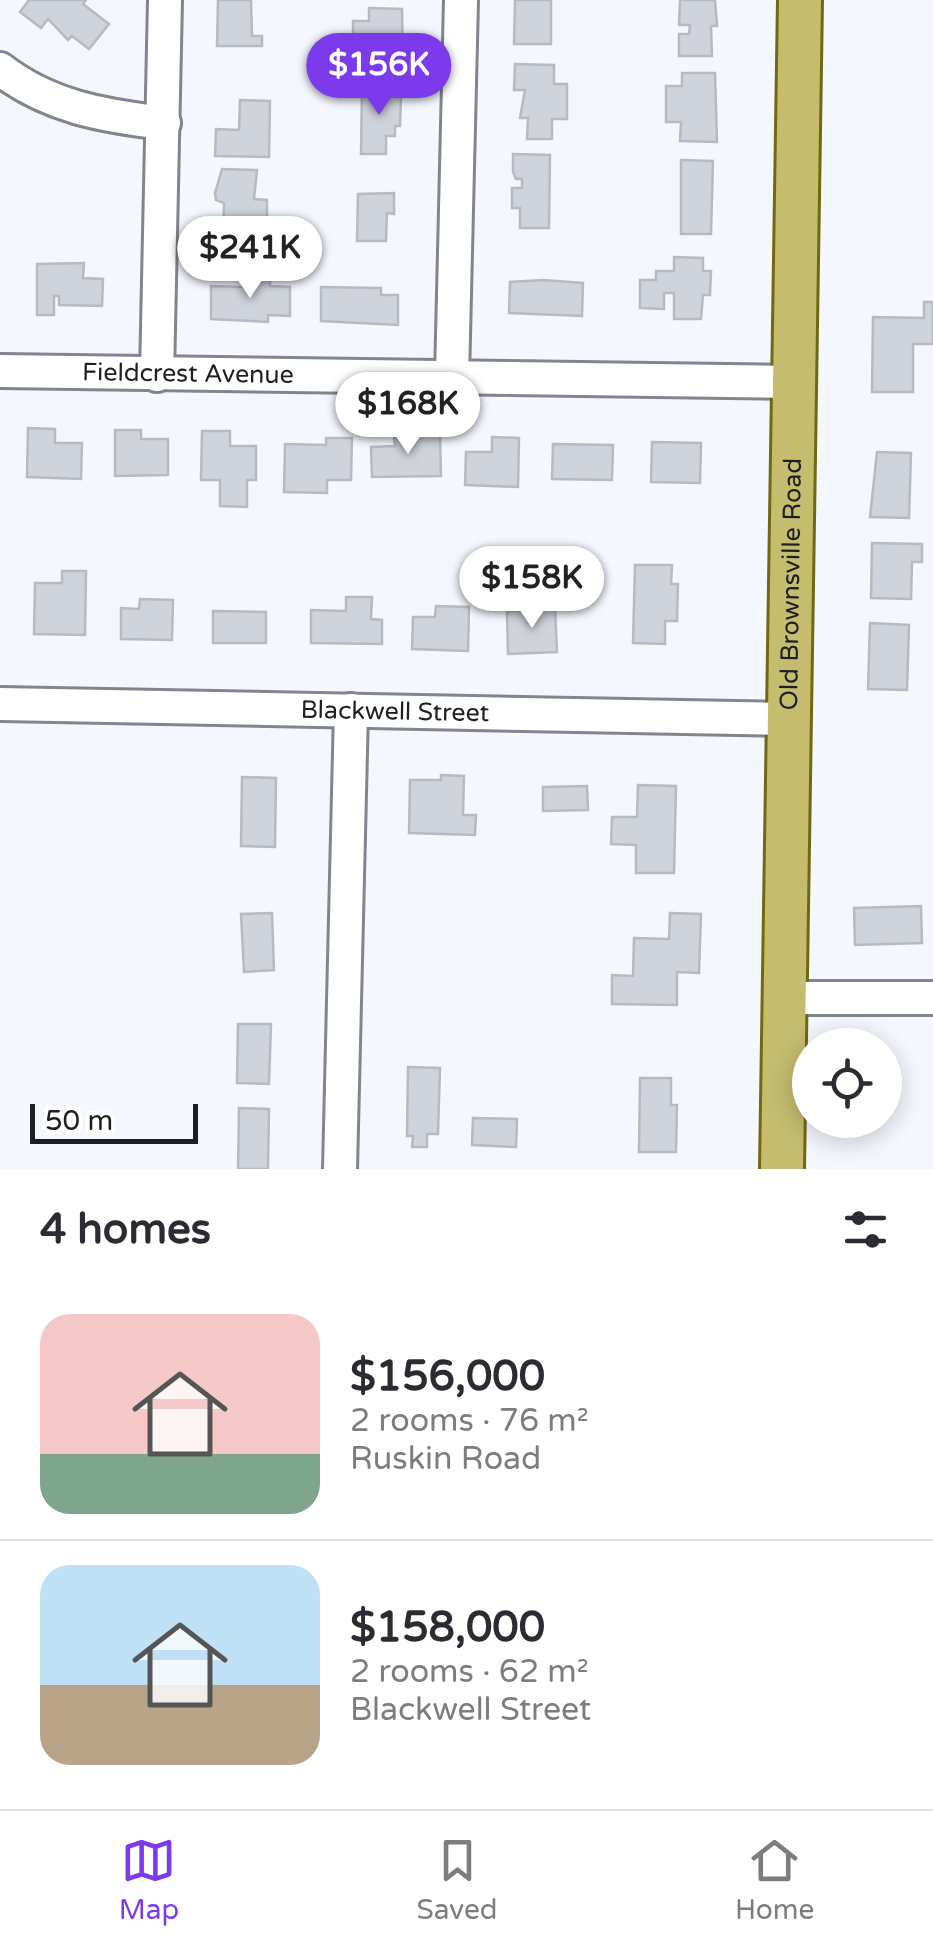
<!DOCTYPE html>
<html lang="en">
<head>
<meta charset="utf-8">
<style>
	body { margin:0; font-family:"Varela Round",sans-serif; background:#f7f7f7; color:#2b2b33; height:100vh; display:flex; flex-direction:column; font-size:38px; white-space:nowrap }
	* { box-sizing:border-box; margin:0 }
	p { font-size:32px; color:#7c7c81 }
	.icon { flex:none; width:55px; height:55px; fill:none; stroke:currentColor; stroke-width:2; stroke-linecap:round; stroke-linejoin:round }
	.map { position:relative; height:1169px; overflow:hidden }
	.drawer { display:flex; flex-direction:column; background:#fff; flex:1 }
	.drawer>* { flex:none }
	.controls { position:absolute; left:792px; top:1028px; display:grid; gap:20px }
	.controls a { display:grid; place-items:center; width:110px; height:110px; border-radius:50%; background:#fff; box-shadow:0 5px 25px #0003; font-size:50px }
	.scale { position:absolute; left:30px; bottom:25px; width:168px; box-sizing:border-box; padding-left:10px; border:5px solid #1d1f22; border-top:0; font-size:28px; line-height:35px; white-space:nowrap; color:#1d1f22; -webkit-text-stroke:8px #fff; paint-order:stroke }
	.price { position:absolute; translate:-50% -85px; padding:0 22px; border-radius:35px; background:#fff; color:#222; font-size:32px; line-height:65px; filter:drop-shadow(0 2px 5px #0008) }
	.price::after { content:''; position:absolute; left:50%; top:60px; width:30px; height:22px; margin-left:-15px; background:inherit; clip-path:polygon(0 0,100% 0,50% 100%) }
	.price.selected { background:#7c3aed; color:#fff }
	ul { padding:0; list-style:none }
	li { display:flex; align-items:center; gap:30px; height:250px; padding:0 40px }
	li+li { border-top:2px solid #e1e1e2 }
	li span { display:grid; place-items:center; flex:none; width:280px; height:200px; border-radius:30px; color:#555 }
	li>.icon { margin-inline-start:auto }
	span .icon { width:120px; height:120px; fill:#fffc; stroke-width:1 }
	li b { font-size:42px }
	h2 { display:flex; justify-content:space-between; align-items:center; height:120px; padding:0 40px; font-size:42px }
	.tabs { display:flex; justify-content:space-around; align-items:center; height:140px; border-top:2px solid #e1e1e2; background:#fff; font-size:28px; color:#7c7c81 }
	.tabs a { display:grid; justify-items:center; gap:5px }
	.tabs .selected { color:#7c3aed }
	.map>svg:first-child { display:block }
	.building { fill:#cfd3db; stroke:#b6bac2; stroke-width:2.5 }
	.lines { fill:none; stroke-linecap:round; stroke-linejoin:round }
	.minor-casing { stroke:#82858d; stroke-width:38 }
	.major-casing { stroke:#716814; stroke-width:48 }
	.minor { stroke:#fff; stroke-width:32 }
	.major { stroke:#c5bc6d; stroke-width:42 }
	.labels { text-anchor:middle; dominant-baseline:central; stroke-width:8; stroke-linejoin:round; paint-order:stroke }
	.street-label { font-size:25px; fill:#1d1f22; stroke:#fff }
</style>
</head>
<body>
<div class="map">
<svg width="933" height="1169" viewBox="0 0 933 1169">
	<rect width="100%" height="100%" fill="#f4f7fe"/>
	<path class="building" d="M29 0H86L83 4 109 24 89 49 72 36 68 40 48 19 41 28 20 12Z
		M218 0H251L252 36H262V46H217Z
		M515 0H551V44H514Z
		M680 0H715L717 26H711L712 56H679V34H689L690 25H679Z
		M369 8 402 9 403 69 368 68V40L353 39V21H369Z
		M515 64 554 65V84H567V119H552V139H527L528 118H520L525 90H514Z
		M682 73H715L717 142 680 141 681 122H666V86H682Z
		M362 86H395V97H401L400 126H395V136H386V154H361Z
		M240 100 270 101 269 157 215 156 216 129 239 130Z
		M513 154 550 155 549 228H520V208H512V188H522V179H516L513 172Z
		M681 160 713 161 711 234H681Z
		M222 169 257 170 254 199 267 200V229H253V244L223 243 224 203 216 200 215 193Z
		M394 193V214L387 213 386 241H357L358 194Z
		M674 257 703 258V271H711L710 295H703L701 319H674V293H664V309L640 308V280H656V271H674Z
		M84 263 83 278 103 279 102 306 59 305V296H54V315H37V264Z
		M244 277 270 278V286L290 287V316L268 315V322L211 319V286L244 287Z
		M543 280 583 283 582 316 509 313 510 282Z
		M321 287 381 288V295H398V325L321 321Z
		M924 302H933V344H913V392H872L873 317 924 318Z
		M28 428 55 429V443H82L81 479 27 477Z
		M115 430H141V439H168V475L115 476Z
		M202 431H230V446H256V480H247V507L220 506V480H201Z
		M440 435 441 476 372 477 371 447 395 446 394 436Z
		M492 437 519 438 518 487 465 485 466 452H492Z
		M326 438H352L351 480H327V493L284 492 285 444 326 445Z
		M652 442 701 443 700 483 651 482Z
		M553 444 613 445 612 480 552 479Z
		M877 452 911 453 909 518 870 517Z
		M872 543 922 544V562H912L911 599 871 598Z
		M635 565H672L671 584H678L677 621H665V644L633 643Z
		M62 571H86L85 635 34 634 35 583H62Z
		M346 597H372L371 619 382 620V644L311 643V610L346 611Z
		M140 599 173 600 172 640 121 639V608L139 609Z
		M436 606 469 607 468 651 412 649 413 617H435Z
		M555 608 557 652 508 654 507 611Z
		M213 611 266 612V643H213Z
		M870 623 909 625 907 690 868 689Z
		M441 775 464 776 463 815H476L475 835 409 833 410 780H441Z
		M242 777 276 778 275 847 241 846Z
		M638 785 676 786 674 873H636V845L611 844 612 817H637Z
		M587 786 588 810 543 811V787Z
		M921 906 922 943 855 945 854 908Z
		M272 913 274 970 244 972 241 914Z
		M670 913 701 914 699 973 677 972V1005L612 1004V975L633 976 634 938 669 939Z
		M238 1024H271L269 1084 237 1083Z
		M408 1067 440 1068 438 1134H427V1147H412L413 1136H407Z
		M640 1078H671V1105H677L676 1152H639Z
		M239 1108 269 1109 268 1169H238Z
		M473 1118 517 1119 516 1147 472 1145Z"/>
	<g class="lines">
		<defs>
			<g id="minor">
				<path d="M0 69C49 107 104 116 164 123"/>
				<path id="s1" d="M0 371 793 382"/>
				<path d="M157 375 165 0"/>
				<path d="M452 378 461 0"/>
				<path id="s2" d="M0 704 790 719"/>
				<path d="M787 998H933"/>
				<path d="M340 1169 351 710"/>
			</g>
			<g id="major">
				<path id="s3" d="M782 1169 800 0"/>
			</g>
		</defs>
		<use href="#minor" class="minor-casing"/>
		<use href="#major" class="major-casing"/>
		<use href="#minor" class="minor"/>
		<use href="#major" class="major"/>
	</g>
	<g class="labels">
		<g class="street-label">
			<text stroke="none"><textPath href="#s1" startOffset="188">Fieldcrest Avenue</textPath></text>
			<text stroke="none"><textPath href="#s3" startOffset="585">Old Brownsville Road</textPath></text>
			<text stroke="none"><textPath href="#s2" startOffset="395">Blackwell Street</textPath></text>
		</g>
	</g>
</svg>
<div class="controls">
<a><svg class="icon" aria-label="locate" viewBox="0 0 24 24"><circle cx="12" cy="12" r="6"/><path d="M12 2v4M12 18v4M2 12h4M18 12h4"/></svg></a>
</div>
<div class="scale">50 m</div>
<b class="price selected" style="left:379px;top:118px">$156K</b>
<b class="price" style="left:250px;top:301px">$241K</b>
<b class="price" style="left:408px;top:457px">$168K</b>
<b class="price" style="left:532px;top:631px">$158K</b>
</div>
<section class="drawer">
<h2>4 homes<svg class="icon" aria-label="filters" viewBox="0 0 24 24"><path d="M4 7h16M4 17h16"/><circle cx="9" cy="7" r="2"/><circle cx="15" cy="17" r="2"/></svg></h2>
<ul>
<li><span style="background:linear-gradient(#f6c9c9 70%,#7fa58c 0)"><svg class="icon" aria-label="home" viewBox="0 0 24 24"><path d="M3 11l9-7 9 7M6 9v11h12V9"/></svg></span><div><b>$156,000</b><p>2 rooms · 76 m²</p><p>Ruskin Road</p></div></li>
<li><span style="background:linear-gradient(#bfe0f5 60%,#b9a48a 0)"><svg class="icon" aria-label="home" viewBox="0 0 24 24"><path d="M3 11l9-7 9 7M6 9v11h12V9"/></svg></span><div><b>$158,000</b><p>2 rooms · 62 m²</p><p>Blackwell Street</p></div></li>
</ul>
</section>
<nav class="tabs">
<a class="selected"><svg class="icon" aria-label="map" viewBox="0 0 24 24"><path d="M3 6l6-2 6 2 6-2v14l-6 2-6-2-6 2zM9 4v14M15 6v14"/></svg>Map</a>
<a><svg class="icon" aria-label="saved" viewBox="0 0 24 24"><path d="M7 4h10v16l-5-4-5 4z"/></svg>Saved</a>
<a><svg class="icon" aria-label="home" viewBox="0 0 24 24"><path d="M3 11l9-7 9 7M6 9v11h12V9"/></svg>Home</a>
</nav>
</body>
</html>
